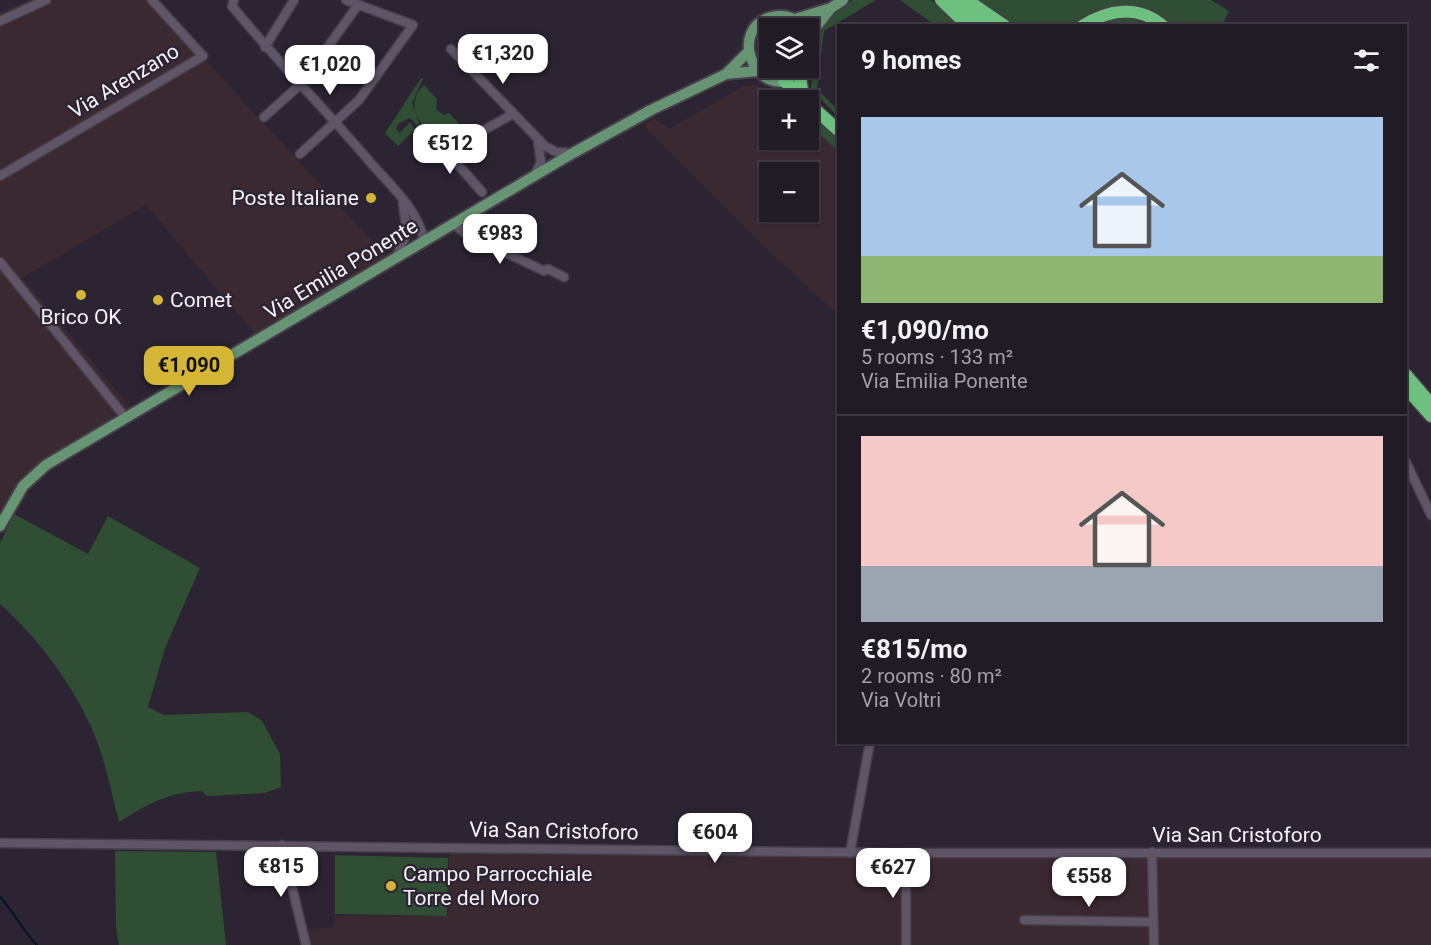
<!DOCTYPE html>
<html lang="en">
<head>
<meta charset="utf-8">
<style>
	body { margin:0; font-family:Roboto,sans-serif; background:#29242e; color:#f1f3f6; height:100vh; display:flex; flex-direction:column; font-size:22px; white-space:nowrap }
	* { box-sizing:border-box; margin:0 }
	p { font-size:20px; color:#a2a1a7 }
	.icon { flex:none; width:33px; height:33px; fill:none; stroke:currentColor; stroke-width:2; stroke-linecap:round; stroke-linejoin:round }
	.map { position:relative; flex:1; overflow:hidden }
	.sheet { position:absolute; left:837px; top:24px; width:570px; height:720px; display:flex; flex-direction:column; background:#211b26; border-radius:0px; box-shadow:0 2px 4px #0004,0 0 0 2px #3e3943 }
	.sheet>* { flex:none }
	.tools { position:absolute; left:759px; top:18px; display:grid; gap:12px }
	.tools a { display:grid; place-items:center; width:60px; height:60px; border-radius:0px; background:#211b26; box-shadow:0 2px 4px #0004,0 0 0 2px #3e3943; font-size:30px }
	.price { position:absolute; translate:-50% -51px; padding:0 14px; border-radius:12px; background:#fff; color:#222; font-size:20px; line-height:39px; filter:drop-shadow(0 2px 3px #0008) }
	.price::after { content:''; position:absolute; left:50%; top:36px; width:18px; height:14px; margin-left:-9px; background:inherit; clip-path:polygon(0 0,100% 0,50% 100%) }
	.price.current { background:#d5b535; color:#111 }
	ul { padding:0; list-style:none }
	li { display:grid; align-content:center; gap:12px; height:318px; padding:0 24px }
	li+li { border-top:2px solid #3e3943 }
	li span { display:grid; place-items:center; height:186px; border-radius:0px; color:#555 }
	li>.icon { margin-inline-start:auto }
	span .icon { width:108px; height:108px; fill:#fffc; stroke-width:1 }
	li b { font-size:26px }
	h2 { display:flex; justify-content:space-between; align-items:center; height:72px; padding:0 24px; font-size:26px }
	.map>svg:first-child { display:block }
	.industrial { fill:#3b2932; fill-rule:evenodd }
	.green { fill:#2f4e34 }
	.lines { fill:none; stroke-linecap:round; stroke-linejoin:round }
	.stream { stroke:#001425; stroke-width:2 }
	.minor-casing { stroke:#473f4c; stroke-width:11 }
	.major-casing { stroke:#473f4c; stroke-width:14 }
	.highway-casing { stroke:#473f4c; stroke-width:15 }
	.minor { stroke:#5f5566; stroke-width:8 }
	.major { stroke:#679574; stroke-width:10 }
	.highway { stroke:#6dc07d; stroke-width:12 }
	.poi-dot { fill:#d5b535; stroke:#2c2432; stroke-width:2 }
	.labels { text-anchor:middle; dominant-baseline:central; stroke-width:4.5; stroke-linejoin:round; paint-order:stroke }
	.street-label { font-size:21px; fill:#f7f1fb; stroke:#2c2432 }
	.poi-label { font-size:21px; fill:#f7f1fb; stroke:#2c2432; text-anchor:start }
</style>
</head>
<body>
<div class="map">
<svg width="1431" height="945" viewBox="0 0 1431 945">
	<rect width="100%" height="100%" fill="#2c2432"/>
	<path class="industrial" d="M29 0H150L387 257 255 334 146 205 22 278 133 410 25 478 0 517V13Z
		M755 85 770 89 783 100H770V140H808L809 124 838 151V315L774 256 643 125 654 118 669 129 744 86ZM770 172H808V212H770Z
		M449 852 1431 857V945H308L305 930 334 927 335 916H448Z"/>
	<path class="green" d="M853 0H876L824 31 817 89 838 110V117L811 89C811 77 816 69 818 57 819 51 817 44 819 38 823 18 837 10 853 0Z
		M900 0H931L962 25H935Z
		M976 0H1211L1229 11 1222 25H1176L1152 12 1124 7 1096 11 1076 25 1015 26Z
		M1125 17 1151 25 1095 26 1104 21Z
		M785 24 796 28H770V68H799C773 90 741 54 769 28Z
		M421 78 423 79 412 103 419 123 417 126 410 118 398 124 396 129 400 133 410 122 415 129 398 146 385 133Z
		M424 85 437 99 436 110 444 115 449 113 463 128C432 148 397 110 424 85Z
		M808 111 838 140V151L809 124Z
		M14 514 88 554 108 516 200 568 165 648 148 707 164 715 248 712 262 721 280 754 281 787 265 793 207 796 202 791C168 792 148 804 119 822 111 792 105 757 92 729 72 683 37 637 0 604V543Z
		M115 851 216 852 226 945H119L116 927Z
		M335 855 448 858 447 916 335 914Z"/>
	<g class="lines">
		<path class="stream" d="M0 897C15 913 22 930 37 945"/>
		<defs>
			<path id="minor" d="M234 0 232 6C276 60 325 109 370 162 389 184 419 210 424 241
				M0 21 46 0
				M265 47 294 0
				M451 49 545 146 556 152 572 153
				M264 117 301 84 358 5
				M300 154 359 100 413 25 346 0
				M535 175 541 162 538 142
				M0 176 203 56 152 0
				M482 192 446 151 513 114
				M454 224 463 232 544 271 548 269 564 277
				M396 257 407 233 403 204
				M0 262 125 417
				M1406 462 1431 515
				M0 843 906 853H1431
				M282 845 306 945
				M1152 852 1154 945
				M850 853 870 742
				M1024 920 1153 922
				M906 945V853"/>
			<path id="major" d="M795 19 831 8 843 0
				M806 28C799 20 788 15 777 16 720 23 760 116 807 68
				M808 32 813 46 808 65
				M810 35 831 8
				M726 74 757 71
				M0 526 23 486 46 465 573 153 651 110 726 74 748 52"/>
			<path id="highway" d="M941 0 968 26
				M951 0 989 26
				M967 0 1005 26
				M1082 26C1108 10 1138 4 1163 26
				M800 75 803 98
				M784 81 806 100
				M808 103 838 130
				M1406 375 1431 404
				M1406 388 1431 416"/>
		</defs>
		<use href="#minor" class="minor-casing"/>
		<use href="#major" class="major-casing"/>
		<use href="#highway" class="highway-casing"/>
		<use href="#minor" class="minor"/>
		<use href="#major" class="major"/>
		<use href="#highway" class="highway"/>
	</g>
	<g class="poi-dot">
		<circle cx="371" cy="198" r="6"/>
		<circle cx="81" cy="295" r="6"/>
		<circle cx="158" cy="300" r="6"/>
		<circle cx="391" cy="886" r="6"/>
	</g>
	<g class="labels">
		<g class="street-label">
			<text transform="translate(124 81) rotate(-31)">Via Arenzano</text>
			<text transform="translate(341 269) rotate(-31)">Via Emilia Ponente</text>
			<text transform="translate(554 831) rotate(1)">Via San Cristoforo</text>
			<text x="1237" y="835">Via San Cristoforo</text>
		</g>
		<g class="poi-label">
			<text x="359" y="198" text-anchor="end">Poste Italiane</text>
			<text x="170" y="300">Comet</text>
			<text x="81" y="317" text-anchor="middle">Brico OK</text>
			<text x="403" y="874">Campo Parrocchiale<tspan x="403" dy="24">Torre del Moro</tspan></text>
		</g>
	</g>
</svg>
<div class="tools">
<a><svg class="icon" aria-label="layers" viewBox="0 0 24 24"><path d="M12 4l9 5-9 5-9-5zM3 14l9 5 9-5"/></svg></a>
<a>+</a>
<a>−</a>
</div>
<b class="price" style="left:503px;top:85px">€1,320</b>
<b class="price" style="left:330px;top:96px">€1,020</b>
<b class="price" style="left:450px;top:175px">€512</b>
<b class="price" style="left:500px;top:265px">€983</b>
<b class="price current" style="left:189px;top:397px">€1,090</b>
<b class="price" style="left:715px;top:864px">€604</b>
<b class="price" style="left:281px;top:898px">€815</b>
<b class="price" style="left:893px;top:899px">€627</b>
<b class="price" style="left:1089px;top:908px">€558</b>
<section class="sheet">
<h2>9 homes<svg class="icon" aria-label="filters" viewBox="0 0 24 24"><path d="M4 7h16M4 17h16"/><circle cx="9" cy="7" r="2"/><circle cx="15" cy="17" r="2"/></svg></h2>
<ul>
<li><span style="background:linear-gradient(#a9c7e8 75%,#8fb573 0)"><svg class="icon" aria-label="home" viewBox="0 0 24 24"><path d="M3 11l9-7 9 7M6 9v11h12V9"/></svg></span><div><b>€1,090/mo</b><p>5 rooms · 133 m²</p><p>Via Emilia Ponente</p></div></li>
<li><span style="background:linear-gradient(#f6c9c9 70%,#9aa5b1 0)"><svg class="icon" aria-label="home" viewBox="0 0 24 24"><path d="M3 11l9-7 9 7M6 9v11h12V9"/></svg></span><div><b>€815/mo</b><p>2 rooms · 80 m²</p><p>Via Voltri</p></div></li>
</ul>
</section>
</div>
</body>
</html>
